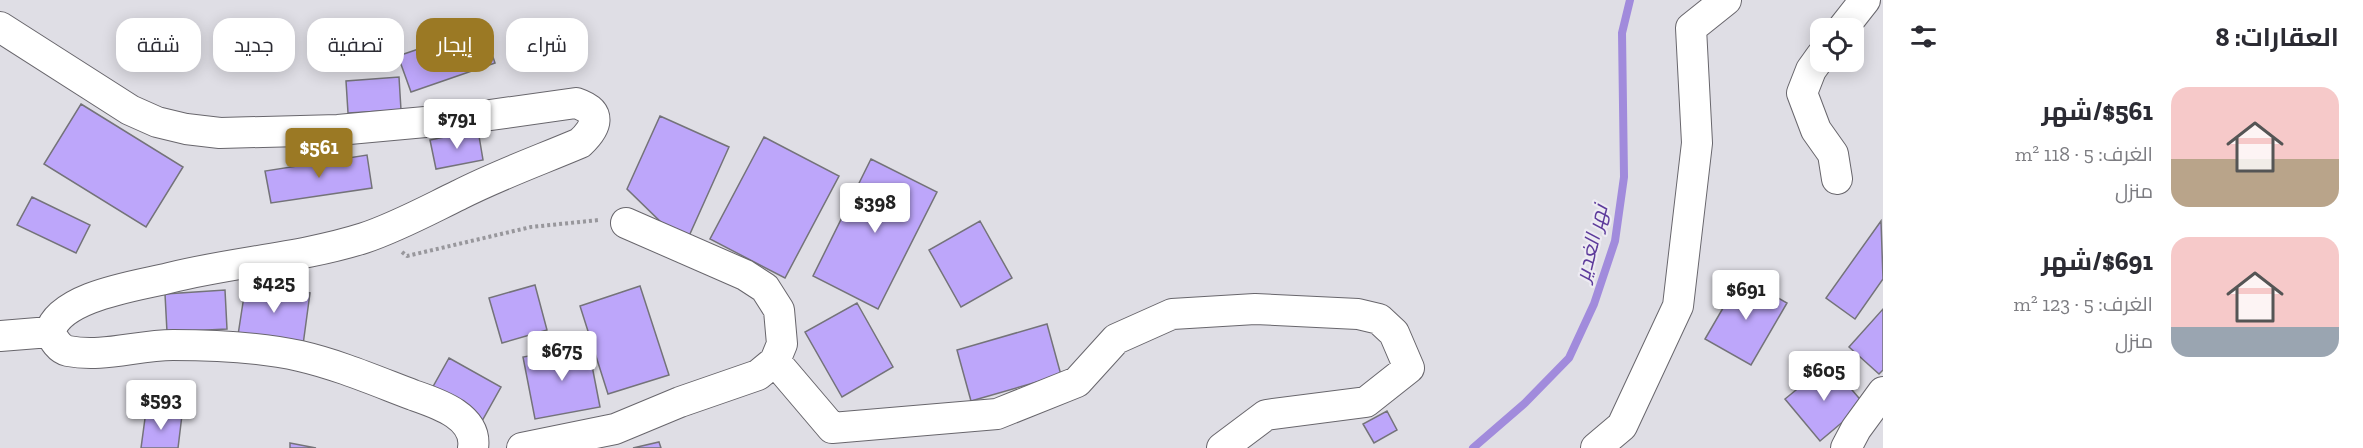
<!DOCTYPE html>
<html lang="ar">
<head>
<meta charset="utf-8">
<style>
	body { margin:0; font-family:"Zilla Slab",Cairo,serif; background:#f2f2f3; color:#2b2b33; direction:rtl; height:100vh; display:flex; flex-direction:column; font-size:22px; white-space:nowrap }
	* { box-sizing:border-box; margin:0 }
	p { font-size:20px; color:#7c7c81 }
	.icon { flex:none; width:33px; height:33px; fill:none; stroke:currentColor; stroke-width:2; stroke-linecap:round; stroke-linejoin:round }
	.map { position:relative; flex:1; overflow:hidden; direction:ltr }
	.panel { display:flex; flex-direction:column; background:#fff; width:480px }
	.panel>* { flex:none }
	.guide { position:absolute; left:18px; top:18px; width:570px; height:54px; direction:rtl; display:flex; gap:12px }
	.buttons { position:absolute; left:1810px; top:18px; display:grid; gap:12px }
	.buttons a { display:grid; place-items:center; width:54px; height:54px; border-radius:12px; background:#fff; box-shadow:0 3px 15px #0003; font-size:30px }
	.price { position:absolute; translate:-50% -51px; padding:0 14px; border-radius:6px; background:#fff; color:#222; font-size:20px; line-height:39px; filter:drop-shadow(0 2px 3px #0008) }
	.price::after { content:''; position:absolute; left:50%; top:36px; width:18px; height:14px; margin-left:-9px; background:inherit; clip-path:polygon(0 0,100% 0,50% 100%) }
	.price.active { background:#9b7924; color:#fff }
	ul { padding:0; list-style:none }
	li { display:flex; align-items:center; gap:18px; height:150px; padding:0 24px }
	li span { display:grid; place-items:center; flex:none; width:168px; height:120px; border-radius:18px; color:#555 }
	li>.icon { margin-inline-start:auto }
	span .icon { width:72px; height:72px; fill:#fffc; stroke-width:1 }
	li b { font-size:26px }
	h2 { display:flex; justify-content:space-between; align-items:center; height:72px; padding:0 24px; font-size:26px }
	.pill { padding:0 21px; border-radius:18px; background:#fff; box-shadow:0 3px 15px #0003; font-size:21px; line-height:54px }
	.pill.active { background:#9b7924; color:#fff }
	main { display:flex; flex:1; min-height:0 }
	.map>svg:first-child { display:block }
	.lines { fill:none; stroke-linecap:round; stroke-linejoin:round }
	.stream { stroke:#a18bdc; stroke-width:8 }
	.building { fill:#bda6fa; stroke:#747379; stroke-width:1.5 }
	.minor-casing { stroke:#68666c; stroke-width:32 }
	.path { stroke:#98979c; stroke-width:4; stroke-dasharray:3 3; stroke-linecap:butt }
	.minor { stroke:#fff; stroke-width:30 }
	.labels { text-anchor:middle; dominant-baseline:central; stroke-width:4.5; stroke-linejoin:round; paint-order:stroke }
	.water-label { font-size:21px; font-style:italic; fill:#5d3b9b; stroke:#edebf2 }
</style>
</head>
<body>
<main>
<section class="panel">
<h2>العقارات: 8<svg class="icon" aria-label="filters" viewBox="0 0 24 24"><path d="M4 7h16M4 17h16"/><circle cx="9" cy="7" r="2"/><circle cx="15" cy="17" r="2"/></svg></h2>
<ul>
<li><span style="background:linear-gradient(#f6c9c9 60%,#b9a48a 0)"><svg class="icon" aria-label="home" viewBox="0 0 24 24"><path d="M3 11l9-7 9 7M6 9v11h12V9"/></svg></span><div><b>$561/شهر</b><p>الغرف: 5 · 118 m²</p><p>منزل</p></div></li>
<li><span style="background:linear-gradient(#f6c9c9 75%,#9aa5b1 0)"><svg class="icon" aria-label="home" viewBox="0 0 24 24"><path d="M3 11l9-7 9 7M6 9v11h12V9"/></svg></span><div><b>$691/شهر</b><p>الغرف: 5 · 123 m²</p><p>منزل</p></div></li>
</ul>
</section>
<div class="map">
<svg width="1883" height="448" viewBox="0 0 1883 448">
	<rect width="100%" height="100%" fill="#dfdee5"/>
	<g class="lines">
		<path class="stream" d="M1473 448 1525 403 1569 358 1594 304 1615 241 1624 177 1622 33 1630 0"/>
	</g>
	<path class="building" d="M483 27 495 63 411 92 398 56Z
		M399 77 401 110 348 113 346 81Z
		M81 104 183 167 146 227 44 164Z
		M660 116 729 147 689 236 664 225 627 189Z
		M478 130 483 160 436 169 430 140Z
		M764 137 839 176 785 278 710 239Z
		M367 155 372 188 271 203 265 171Z
		M871 159 937 192 878 309 813 276Z
		M32 197 90 225 76 253 17 225Z
		M980 221 1012 278 961 307 929 250Z
		M1881 221 1883 279 1855 319 1826 298Z
		M1741 277 1787 303 1751 365 1705 339Z
		M246 283 310 293 303 345 238 335Z
		M535 285 547 330 502 343 489 298Z
		M640 286 669 375 608 394 580 306Z
		M225 290 227 329 167 332 165 294Z
		M857 303 893 367 842 397 805 332Z
		M1883 309V370L1879 374 1849 347Z
		M1047 324 1061 375 971 401 957 350Z
		M588 345 600 407 535 419 523 357Z
		M449 358 501 387 482 421 430 392Z
		M1829 363 1864 404 1820 441 1785 399Z
		M146 411 182 415 178 448H141Z
		M1387 411 1397 430 1374 443 1363 424Z
		M659 442 661 448H633Z
		M290 443 316 448H290Z"/>
	<g class="lines">
		<defs>
			<path id="minor" d="M0 27 130 110 157 122 186 129 220 133 338 130 469 118 576 103C603 112 597 127 580 143 540 160 498 175 459 195 428 210 397 227 364 238 301 258 233 262 169 278 136 286 60 296 50 332 54 340 59 349 68 351 103 358 137 345 173 345 215 345 259 347 300 356 339 365 376 381 413 395 436 403 478 416 473 448
				M1843 28 1865 0
				M1821 56 1811 70 1802 93 1816 130 1833 154 1837 179
				M0 336 50 332
				M775 361 832 428 997 414 1077 382 1116 339 1172 314 1255 309 1358 314 1379 319 1394 333 1409 368 1366 402 1266 415 1222 448
				M522 448 615 429 680 402 758 375 775 361 782 344 779 310 765 288 745 275 626 223
				M1596 448 1622 426 1678 306 1697 143 1691 28 1726 0
				M1846 448 1856 429 1883 392"/>
		</defs>
		<use href="#minor" class="minor-casing"/>
		<path class="path" d="M402 252 407 256 531 227 599 220"/>
		<use href="#minor" class="minor"/>
	</g>
	<g class="labels">
		<g class="water-label">
			<text transform="translate(1591 243) rotate(-76)">نهر الغدير</text>
		</g>
	</g>
</svg>
<div class="buttons">
<a><svg class="icon" aria-label="locate" viewBox="0 0 24 24"><circle cx="12" cy="12" r="6"/><path d="M12 2v4M12 18v4M2 12h4M18 12h4"/></svg></a>
</div>
<b class="price" style="left:457px;top:150px">$791</b>
<b class="price active" style="left:319px;top:179px">$561</b>
<b class="price" style="left:875px;top:234px">$398</b>
<b class="price" style="left:274px;top:314px">$425</b>
<b class="price" style="left:1746px;top:321px">$691</b>
<b class="price" style="left:562px;top:382px">$675</b>
<b class="price" style="left:1824px;top:402px">$605</b>
<b class="price" style="left:161px;top:431px">$593</b>
<div class="guide">
<a class="pill">شراء</a>
<a class="pill active">إيجار</a>
<a class="pill">تصفية</a>
<a class="pill">جديد</a>
<a class="pill">شقة</a>
</div>
</div>
</main>
</body>
</html>
